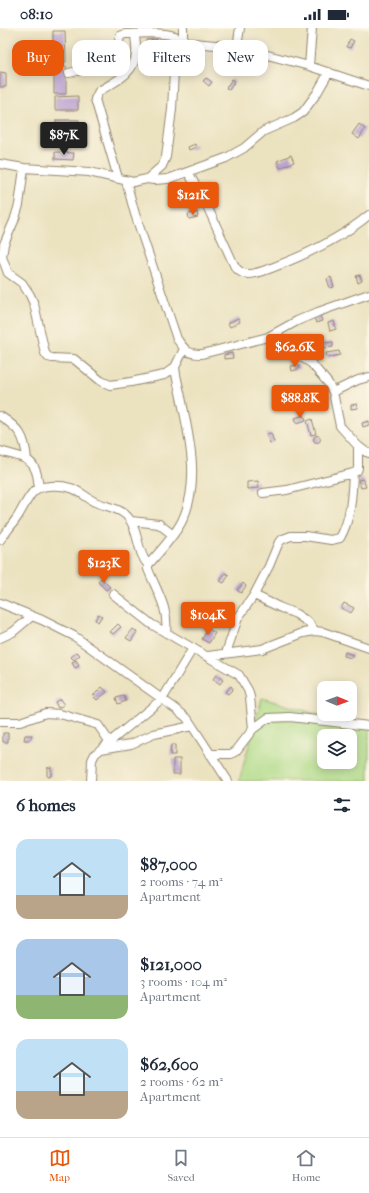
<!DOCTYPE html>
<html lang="en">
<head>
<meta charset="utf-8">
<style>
	body { margin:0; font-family:"IM FELL French Canon",serif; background:#f2f2f3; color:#1f2937; height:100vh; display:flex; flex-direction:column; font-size:15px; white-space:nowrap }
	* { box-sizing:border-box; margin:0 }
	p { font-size:13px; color:#747a83 }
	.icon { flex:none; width:22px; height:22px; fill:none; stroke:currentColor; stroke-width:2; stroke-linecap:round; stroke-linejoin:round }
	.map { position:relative; height:753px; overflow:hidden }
	.details { display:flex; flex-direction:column; background:#fff; flex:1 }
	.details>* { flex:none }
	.banner { position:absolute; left:12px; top:12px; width:345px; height:36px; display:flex; gap:8px }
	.needle { width:26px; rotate:91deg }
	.tools { position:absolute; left:317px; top:653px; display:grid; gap:8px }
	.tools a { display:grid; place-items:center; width:40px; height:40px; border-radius:8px; background:#fff; box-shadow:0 2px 10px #0003; font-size:20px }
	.price { position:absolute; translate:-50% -34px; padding:0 9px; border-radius:4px; background:#ea580c; color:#fff; font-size:13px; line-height:26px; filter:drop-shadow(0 1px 2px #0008) }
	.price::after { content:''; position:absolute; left:50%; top:24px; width:12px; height:9px; margin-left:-6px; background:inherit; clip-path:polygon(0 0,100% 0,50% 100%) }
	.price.current { background:#222; color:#fff }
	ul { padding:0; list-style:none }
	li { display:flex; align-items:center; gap:12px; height:100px; padding:0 16px }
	li span { display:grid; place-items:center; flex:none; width:112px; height:80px; border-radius:12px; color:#555 }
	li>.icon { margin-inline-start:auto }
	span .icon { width:48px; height:48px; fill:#fffc; stroke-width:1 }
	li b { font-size:17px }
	h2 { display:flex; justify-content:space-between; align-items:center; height:48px; padding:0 16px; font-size:17px }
	.tag { padding:0 14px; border-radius:12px; background:#fff; box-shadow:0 2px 10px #0003; font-size:14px; line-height:36px }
	.tag.current { background:#ea580c; color:#fff }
	.status { display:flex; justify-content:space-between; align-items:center; height:28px; padding:0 20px; background:#fff; direction:ltr }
	.status svg { height:11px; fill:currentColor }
	.dock { display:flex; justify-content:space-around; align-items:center; height:56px; border-top:1px solid #e0e1e3; background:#fff; font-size:11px; color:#747a83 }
	.dock a { display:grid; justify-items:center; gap:2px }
	.dock .current { color:#ea580c }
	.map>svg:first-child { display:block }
	.grass { fill:#adda86; stroke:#748252; fill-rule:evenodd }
	.building { fill:#bca4d1 }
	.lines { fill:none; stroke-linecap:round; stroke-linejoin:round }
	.minor-casing { stroke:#93866f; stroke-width:10 }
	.minor { stroke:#fff; stroke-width:8 }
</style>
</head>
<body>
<div class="status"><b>08:10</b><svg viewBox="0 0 49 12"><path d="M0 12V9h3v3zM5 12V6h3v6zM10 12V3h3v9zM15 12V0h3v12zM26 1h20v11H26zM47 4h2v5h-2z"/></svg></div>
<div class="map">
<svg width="369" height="753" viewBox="0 0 369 753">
	<rect width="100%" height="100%" fill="#fcf5e5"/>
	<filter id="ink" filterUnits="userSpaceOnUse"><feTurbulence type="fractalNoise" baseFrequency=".025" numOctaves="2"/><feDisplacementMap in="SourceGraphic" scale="8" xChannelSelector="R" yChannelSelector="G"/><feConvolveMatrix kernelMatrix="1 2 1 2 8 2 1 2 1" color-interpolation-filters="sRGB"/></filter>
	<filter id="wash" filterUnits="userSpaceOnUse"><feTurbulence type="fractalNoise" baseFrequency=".012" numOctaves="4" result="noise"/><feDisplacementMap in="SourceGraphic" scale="16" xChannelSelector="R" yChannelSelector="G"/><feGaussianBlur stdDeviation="0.9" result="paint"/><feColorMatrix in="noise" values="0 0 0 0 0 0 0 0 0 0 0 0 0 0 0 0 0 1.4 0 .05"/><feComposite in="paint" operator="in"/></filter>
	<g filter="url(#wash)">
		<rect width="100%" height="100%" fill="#ebe2c0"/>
		<path class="grass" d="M262 670 369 701V753H239ZM324 708H350V734H324Z"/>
		<g id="blocks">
			<path class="building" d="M53 3H65L66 34 53 35Z
				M157 11 159 32 148 33 146 12Z
				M350 11 354 13 350 20 346 19Z
				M54 38H66V66H54Z
				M0 44 6 45V59H0Z
				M206 50 212 54 209 58 203 53Z
				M232 51 235 53 229 62 226 60Z
				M78 68V82H55V69Z
				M56 92H79L80 105 56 106Z
				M359 96 365 101 359 111 352 106Z
				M195 116 196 119 189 122 188 119Z
				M55 124 74 125 73 132 55 131Z
				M291 127 294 134 280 140 277 133Z
				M197 184 198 189 189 191 188 186Z
				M360 247 362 253 358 255 356 248Z
				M331 249 334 259 330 260 327 251Z
				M320 287 322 293 316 295 314 289Z
				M238 290 240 294 230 299 228 295Z
				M334 293 336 301 330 303 328 295Z
				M333 314V319L323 320V315Z
				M339 323 340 327 327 330 326 325Z
				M232 325 233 330 224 331V327Z
				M299 337V341L292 343 291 338Z
				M286 359 288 362 281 365 280 361Z
				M357 376 358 380 351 381V377Z
				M304 387 306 392 297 395 295 390Z
				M312 391 316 406 311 407 307 393Z
				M369 393V397L363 399 362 395Z
				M271 405 274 414 270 415 266 406Z
				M313.5 411a3.5 3.5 0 1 1 7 0a3.5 3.5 0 1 1-7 0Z
				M363 451 366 459 361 460 358 452Z
				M258 453 259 460 247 461V454Z
				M225 545 229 547 224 555 220 553Z
				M101 550 110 559 106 562 98 554Z
				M243 555 246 558 241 565 237 562Z
				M344 575 354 580 351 585 341 580Z
				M98 586 102 588 98 594 95 592Z
				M118 596 121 599 113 606 110 604Z
				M133 601 137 604 131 613 126 610Z
				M208 601 215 605 209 615 202 611Z
				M77 624 80 627 74 632 71 629Z
				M345 624 353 627 351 630 344 628Z
				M76 632 79 638 75 640 72 635Z
				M216 647 223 652 220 656 213 651Z
				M231 658 233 661 228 666 225 664Z
				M102 659 107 664 97 672 93 668Z
				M124 668 126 673 118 676 116 670Z
				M60 671 64 677 58 680 55 674Z
				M3 705H8V714H3Z
				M25 707H32L30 712H24Z
				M171 717H175V727H170Z
				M173 731H180V746H173Z
				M51 739V748L47 749V740Z"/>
		</g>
	</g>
	<g filter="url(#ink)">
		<use href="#blocks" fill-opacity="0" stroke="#93866f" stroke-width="1"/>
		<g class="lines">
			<defs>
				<path id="minor" d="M183 0V14
					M237 19 240 0
					M309 38 312 0
					M69 45 116 34C122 27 117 17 120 8L125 6C142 6 159 3 175 8L179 15
					M0 136 24 140 89 144 133 154 147 151 162 138 166 129 172 81 175 24C177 18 177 16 183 14L237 19 309 38 369 58
					M24 140 19 177 14 193 4 216 2 229 8 245 22 255 30 267 34 276 45 325 48 329 52 330 74 331 101 353 110 357 131 354 164 347 175 339 184 321
					M188 144 207 178 235 239C239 243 242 246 248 246 257 246 266 242 274 239 308 226 341 210 369 187
					M118 150 95 71 99 63C114 54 135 46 136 25 137 19 135 12 135 6
					M147 151 154 152 168 151 226 130 244 120 264 103 294 90 303 84 317 65 329 44
					M126 153 135 186 177 311C186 323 187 326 202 326L268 309 297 293 318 284 369 266
					M298 327 311 335 328 355 333 364 340 398 358 418 366 424 369 425
					M333 364 358 352 369 349
					M0 388C20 401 25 408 27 432
					M0 423C11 427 30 428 35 441 38 447 38 454 39 460
					M263 465 287 462 353 445 357 443 358 440V418
					M131 493 159 496 173 507
					M0 512C6 504 13 496 18 488 23 480 27 471 33 464 41 456 61 457 71 460 80 463 87 470 95 474 106 479 123 480 130 492 139 506 137 524 148 537
					M113 566 151 596 239 647 248 662 250 669 253 701
					M254 567 279 579 296 586 308 594 315 603
					M0 575 42 592 74 608 176 681 187 690 228 753
					M166 605C169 580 157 564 148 541V537C160 523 174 509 182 493 201 454 189 409 181 369 179 359 176 350 175 339
					M0 610 13 604 32 588
					M226 625 238 590 254 567 269 538 279 514 283 511 291 508H305L331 512 340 510C351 491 352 467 353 445
					M208 628 262 621 303 605 315 603 323 604 369 620
					M0 694H20L46 685 60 686 98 697 109 713
					M101 721 131 716 154 706 192 698
					M210 726H231L236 723 253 701 268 690 290 689 369 698
					M91 753 92 732 95 726 163 670 193 620"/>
			</defs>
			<use href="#minor" class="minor-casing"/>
			<use href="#minor" class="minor"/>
		</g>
	</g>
</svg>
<div class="tools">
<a><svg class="needle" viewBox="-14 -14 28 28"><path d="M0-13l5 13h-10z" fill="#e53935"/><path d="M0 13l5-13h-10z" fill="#747a83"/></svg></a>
<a><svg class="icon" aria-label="layers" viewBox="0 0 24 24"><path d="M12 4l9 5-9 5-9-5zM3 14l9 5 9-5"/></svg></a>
</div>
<b class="price current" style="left:64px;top:128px">$87K</b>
<b class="price" style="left:193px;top:188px">$121K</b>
<b class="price" style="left:295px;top:340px">$62.6K</b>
<b class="price" style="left:300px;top:391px">$88.8K</b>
<b class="price" style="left:104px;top:556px">$123K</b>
<b class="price" style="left:208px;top:608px">$104K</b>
<div class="banner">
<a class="tag current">Buy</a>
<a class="tag">Rent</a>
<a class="tag">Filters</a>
<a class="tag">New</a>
</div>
</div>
<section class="details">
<h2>6 homes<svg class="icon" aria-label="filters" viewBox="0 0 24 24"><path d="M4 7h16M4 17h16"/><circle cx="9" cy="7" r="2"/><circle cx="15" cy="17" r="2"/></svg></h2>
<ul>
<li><span style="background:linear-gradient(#bfe0f5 70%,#b9a48a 0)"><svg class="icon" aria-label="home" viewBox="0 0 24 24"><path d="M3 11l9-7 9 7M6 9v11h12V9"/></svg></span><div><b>$87,000</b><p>2 rooms · 74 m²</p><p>Apartment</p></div></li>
<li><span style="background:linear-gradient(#a9c7e8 70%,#8fb573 0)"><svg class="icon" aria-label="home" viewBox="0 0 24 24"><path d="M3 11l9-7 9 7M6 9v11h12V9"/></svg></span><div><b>$121,000</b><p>3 rooms · 104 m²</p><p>Apartment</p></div></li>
<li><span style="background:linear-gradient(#bfe0f5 65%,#b9a48a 0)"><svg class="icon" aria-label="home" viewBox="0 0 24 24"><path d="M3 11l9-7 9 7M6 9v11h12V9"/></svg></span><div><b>$62,600</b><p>2 rooms · 62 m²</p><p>Apartment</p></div></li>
</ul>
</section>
<nav class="dock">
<a class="current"><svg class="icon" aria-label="map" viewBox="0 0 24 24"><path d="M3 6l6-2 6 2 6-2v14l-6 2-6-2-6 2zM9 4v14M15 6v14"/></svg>Map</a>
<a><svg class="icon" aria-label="saved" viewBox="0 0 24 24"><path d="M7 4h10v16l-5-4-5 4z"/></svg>Saved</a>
<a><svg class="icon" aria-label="home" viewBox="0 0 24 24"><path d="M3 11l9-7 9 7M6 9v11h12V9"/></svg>Home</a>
</nav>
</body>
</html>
